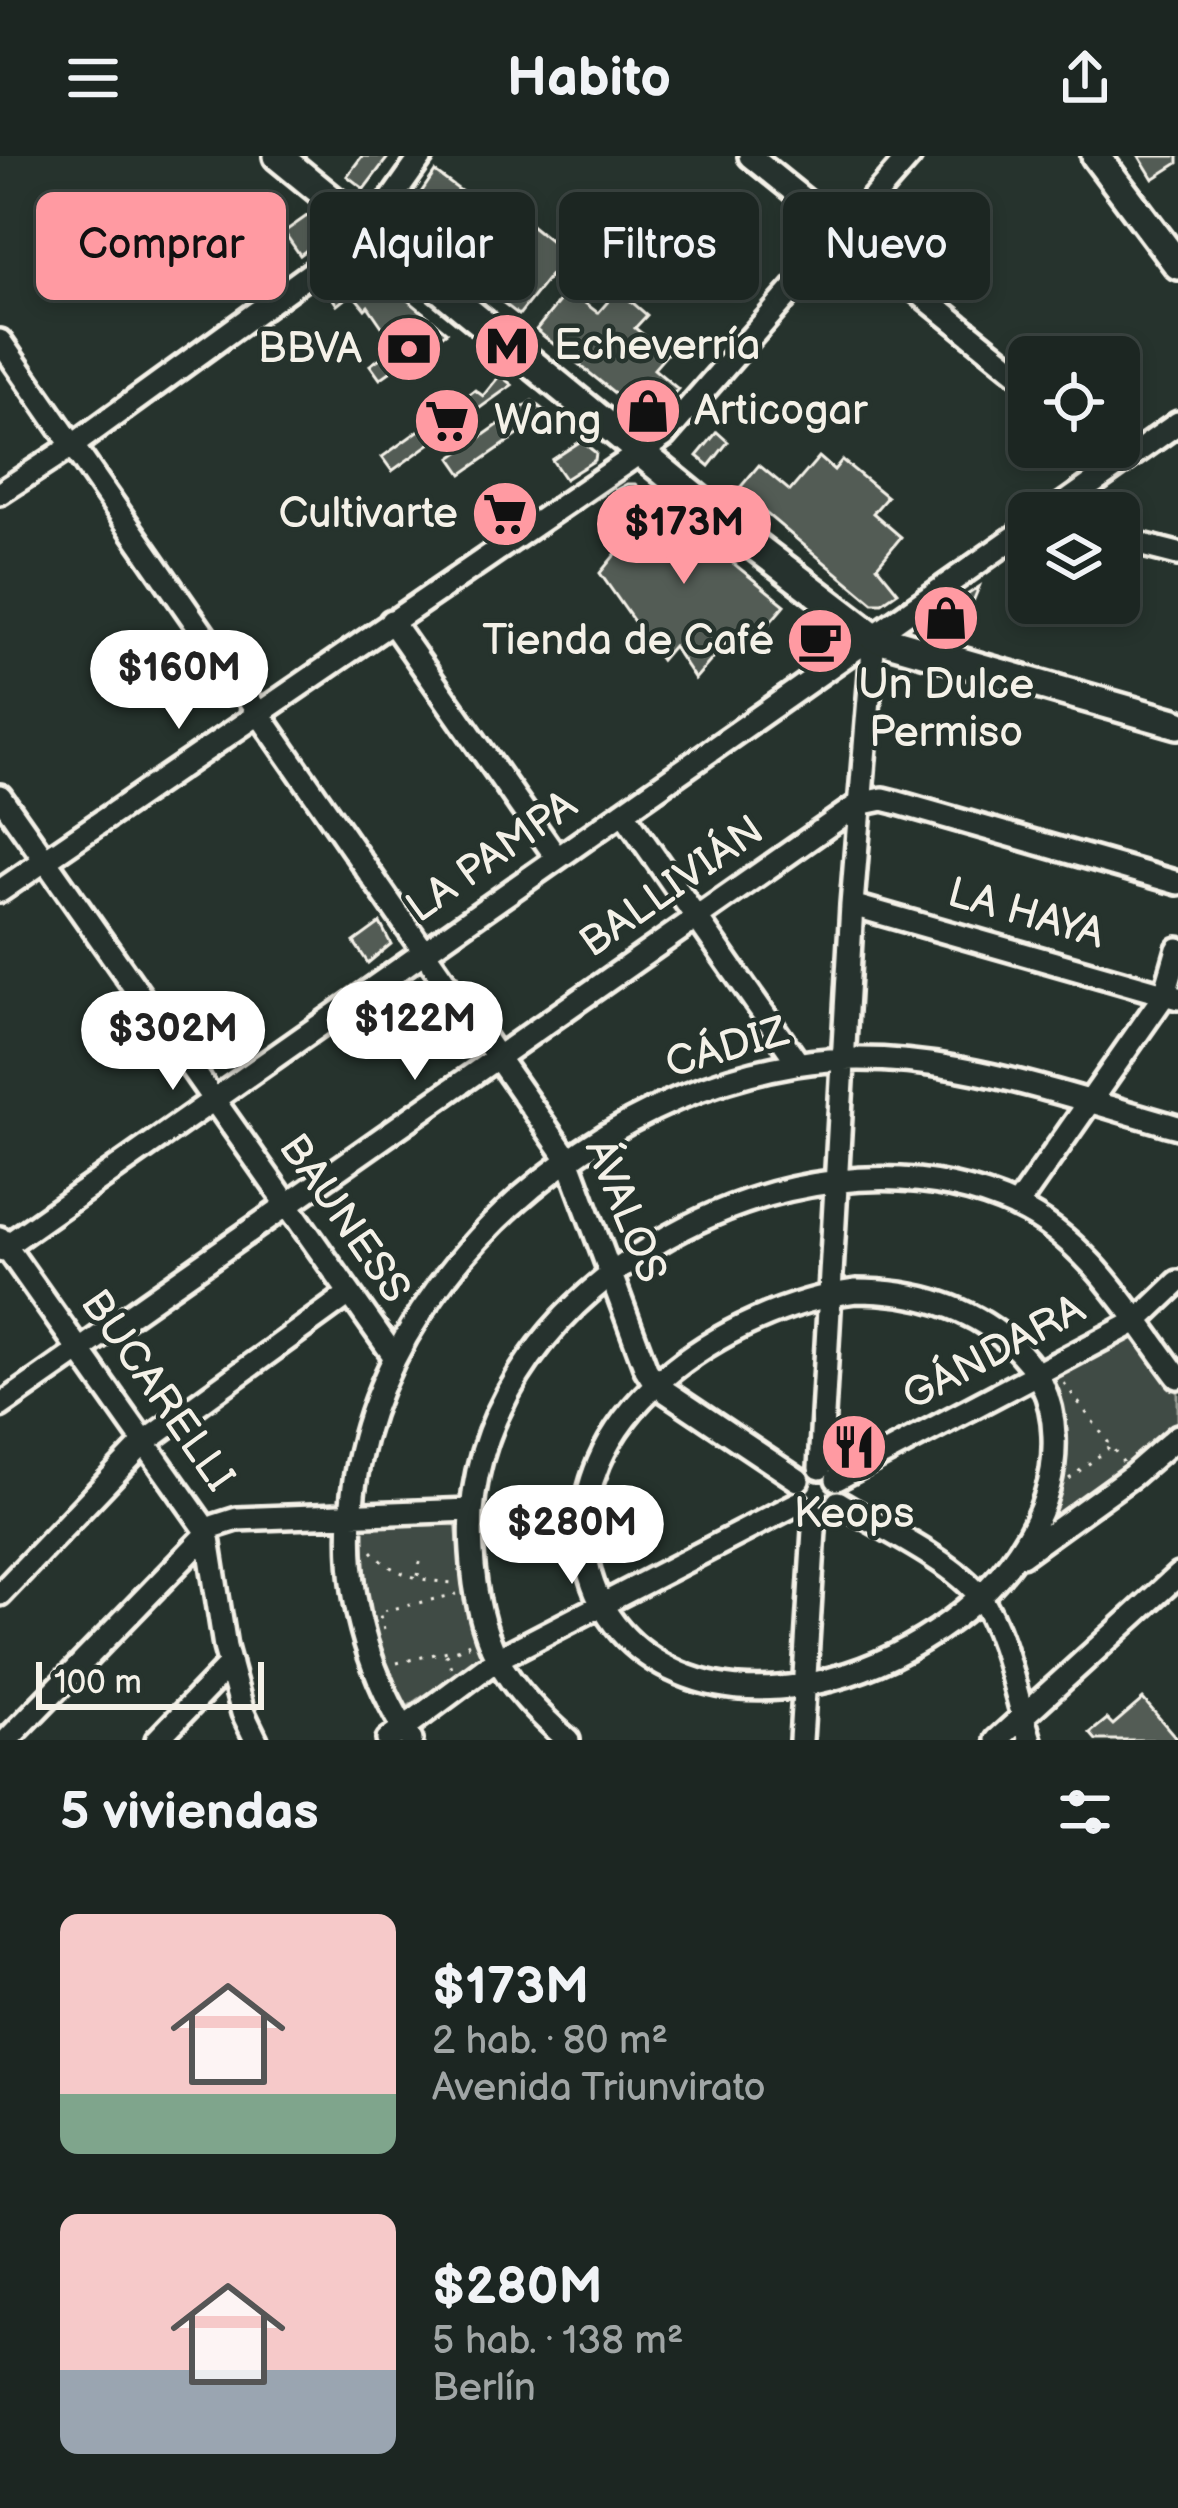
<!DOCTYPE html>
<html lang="es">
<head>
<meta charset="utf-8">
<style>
	body { margin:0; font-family:"Balsamiq Sans",sans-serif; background:#29322f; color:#f1f3f6; height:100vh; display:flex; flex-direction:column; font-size:45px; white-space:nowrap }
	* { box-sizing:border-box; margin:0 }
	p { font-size:39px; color:#a0a5a5 }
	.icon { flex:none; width:66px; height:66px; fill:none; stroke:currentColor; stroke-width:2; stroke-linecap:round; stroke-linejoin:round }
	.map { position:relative; height:1584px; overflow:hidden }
	.panel { display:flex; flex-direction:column; background:#1c2622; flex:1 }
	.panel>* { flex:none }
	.guide { position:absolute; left:36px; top:36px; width:1107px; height:108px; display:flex; gap:24px }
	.fabs { position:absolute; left:1008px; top:180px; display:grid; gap:24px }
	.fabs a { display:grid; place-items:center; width:132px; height:132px; border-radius:18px; background:#1c2622; box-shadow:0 6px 18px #0003,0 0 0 3px #3a4340; font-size:60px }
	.scale { position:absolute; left:36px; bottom:30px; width:228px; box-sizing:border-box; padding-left:12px; border:6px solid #f4f1e8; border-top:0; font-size:33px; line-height:42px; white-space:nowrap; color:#f4f1e8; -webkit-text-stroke:9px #26332d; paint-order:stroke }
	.price { position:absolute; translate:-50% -102px; padding:0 27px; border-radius:42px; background:#fff; color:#222; font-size:39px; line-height:78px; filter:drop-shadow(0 3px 6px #0008) }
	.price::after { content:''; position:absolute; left:50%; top:72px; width:36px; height:27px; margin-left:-18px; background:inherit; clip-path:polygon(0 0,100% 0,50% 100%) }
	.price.active { background:#ff9aa2; color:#111 }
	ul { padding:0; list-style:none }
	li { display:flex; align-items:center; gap:36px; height:300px; padding:0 60px }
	li span { display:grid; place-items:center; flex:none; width:336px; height:240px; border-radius:18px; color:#555 }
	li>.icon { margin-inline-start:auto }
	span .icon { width:144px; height:144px; fill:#fffc; stroke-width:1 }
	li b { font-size:51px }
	h2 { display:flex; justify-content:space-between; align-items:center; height:144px; padding:0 60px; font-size:51px }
	.pill { padding:0 42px; border-radius:18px; background:#1c2622; box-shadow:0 6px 18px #0003,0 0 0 3px #3a4340; font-size:42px; line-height:108px }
	.pill.active { background:#ff9aa2; color:#111 }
	header { display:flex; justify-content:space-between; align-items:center; height:156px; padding:0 60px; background:#1c2622; font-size:54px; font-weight:800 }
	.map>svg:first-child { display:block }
	.green { fill:#414b45; stroke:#9a9e96; stroke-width:3 }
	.building { fill:#525c55; stroke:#f4f1e8; stroke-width:3 }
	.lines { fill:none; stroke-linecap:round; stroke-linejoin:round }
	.minor-casing { stroke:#f4f1e8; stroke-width:30 }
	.major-casing { stroke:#f4f1e8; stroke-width:36 }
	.path { stroke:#f4f1e8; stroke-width:3; stroke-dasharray:3 9; stroke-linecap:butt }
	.minor { stroke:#26332d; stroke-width:21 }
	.major { stroke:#26332d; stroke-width:27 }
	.labels { text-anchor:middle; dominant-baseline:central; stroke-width:9; stroke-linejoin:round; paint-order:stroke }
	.poi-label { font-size:42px; fill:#f4f1e8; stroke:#26332d; text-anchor:start }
	.street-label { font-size:42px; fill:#f4f1e8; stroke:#26332d }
</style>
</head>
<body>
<header><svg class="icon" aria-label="menu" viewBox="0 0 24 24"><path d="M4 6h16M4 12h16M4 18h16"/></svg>Habito<svg class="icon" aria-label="share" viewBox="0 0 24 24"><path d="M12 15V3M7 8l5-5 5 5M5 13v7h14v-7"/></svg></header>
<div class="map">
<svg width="1178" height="1584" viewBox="0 0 1178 1584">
	<rect width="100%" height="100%" fill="#26332d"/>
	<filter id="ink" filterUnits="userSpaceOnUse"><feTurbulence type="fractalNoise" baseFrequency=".00833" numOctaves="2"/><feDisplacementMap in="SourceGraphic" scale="24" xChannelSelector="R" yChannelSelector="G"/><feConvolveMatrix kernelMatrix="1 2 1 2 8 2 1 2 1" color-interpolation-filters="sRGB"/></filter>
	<g filter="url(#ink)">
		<path class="green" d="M1130 1179 1140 1183 1178 1231V1272L1050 1374 1044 1372 1041 1367 1060 1294 1054 1223Z
			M456 1366 464 1446 486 1499 404 1553 368 1463 363 1367Z"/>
		<path class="building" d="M362 0H389L364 33 347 20Z
			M1139 0H1178V7L1153 23Z
			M435 16 508 70 517 58 567 98 519 159 400 68Z
			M307 60 320 72V84L300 99 284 76Z
			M361 106 447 176 380 223 370 209 396 191 368 150 365 153 352 137 337 149 325 131Z
			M568 134 598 157 618 134 647 159 635 172 667 198 654 213 678 233 653 260H643L536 174Z
			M500 219 512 229 392 315 382 301 475 234 483 240Z
			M532 245 548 258 462 318 451 302Z
			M717 276 728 286 709 310 697 300Z
			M581 285 596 297 595 304 565 323 552 304Z
			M819 301 834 314 842 304 887 341 873 357 901 381 877 410 898 436 882 447H873L738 334 759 309 790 335Z
			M627 328H635L785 449 747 493 732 480 695 523 673 490 661 504 600 417 640 368 616 334Z
			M979 431 962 472 931 463Z
			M380 767 391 788 368 807 354 786Z
			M1143 1543 1178 1584H1096L1090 1577 1107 1563 1113 1569Z"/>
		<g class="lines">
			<defs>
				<path id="minor" d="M750 0 1029 226
					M0 185 568 1003 646 1213 656 1229 798 1324
					M0 337 72 290 369 75 422 0
					M1051 357 1178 267
					M1119 383 1178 398
					M391 465 557 702
					M0 640 394 1200
					M623 656 798 907
					M0 735 664 280 910 0
					M852 749 1178 842
					M1016 1051 1165 838 1178 793
					M0 1082 207 1375 225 1491 243 1557 256 1584
					M0 1094 1029 371
					M856 1135C912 1135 965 1148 1008 1185 1038 1211 1053 1241 1054 1280 1061 1444 823 1580 679 1517 633 1497 599 1461 588 1411 557 1260 728 1152 856 1135Z
					M0 1250 859 648 883 643 895 646 1178 727
					M820 1312 852 749 874 481
					M837 1323 1137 1165 1178 1126
					M838 1346C876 1369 955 1406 980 1441 1005 1477 1016 1541 1030 1584
					M1022 1399 1133 1319 1178 1280
					M0 1438 144 1287 349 1138
					M7 1584 215 1370 237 1363 471 1354
					M157 1584 230 1508
					M388 1584 497 1503 798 1347
					M411 1584C226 1292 496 958 796 908 924 887 1056 937 1178 971
					M568 1584C541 1560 514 1534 497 1502 481 1471 474 1431 472 1396 454 1140 794 948 1017 1051 1088 1084 1132 1160 1178 1221
					M801 1584 815 1358
					M997 1584 1178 1419"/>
				<path id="major" d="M278 0 755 390 874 481 1178 568
					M1096 0 1178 109"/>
			</defs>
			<use href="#minor" class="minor-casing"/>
			<use href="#major" class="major-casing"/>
			<path class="path" d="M1064 1227 1123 1306
				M1069 1323 1109 1292
				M372 1395C393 1420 424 1425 455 1427
				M418 1420 420 1406
				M384 1474 379 1456 457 1438
				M397 1507 469 1490
				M451 1511 446 1500 469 1487"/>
			<use href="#minor" class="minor"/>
			<use href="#major" class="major"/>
		</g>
	</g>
	<defs>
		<symbol id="metro-disc" viewBox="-11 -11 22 22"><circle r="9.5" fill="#ff9aa2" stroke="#26332d"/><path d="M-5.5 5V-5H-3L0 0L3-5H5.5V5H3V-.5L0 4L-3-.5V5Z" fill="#111"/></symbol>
		<symbol id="bank-disc" viewBox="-11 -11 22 22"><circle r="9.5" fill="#ff9aa2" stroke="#26332d"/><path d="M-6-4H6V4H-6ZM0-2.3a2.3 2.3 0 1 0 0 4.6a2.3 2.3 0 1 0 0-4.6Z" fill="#111"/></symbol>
		<symbol id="shop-disc" viewBox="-11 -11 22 22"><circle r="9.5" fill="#ff9aa2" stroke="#26332d"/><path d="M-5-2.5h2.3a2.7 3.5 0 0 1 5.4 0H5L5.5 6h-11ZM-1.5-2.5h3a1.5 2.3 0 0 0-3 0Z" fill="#111"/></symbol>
		<symbol id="supermarket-disc" viewBox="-11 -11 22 22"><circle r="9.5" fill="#ff9aa2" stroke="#26332d"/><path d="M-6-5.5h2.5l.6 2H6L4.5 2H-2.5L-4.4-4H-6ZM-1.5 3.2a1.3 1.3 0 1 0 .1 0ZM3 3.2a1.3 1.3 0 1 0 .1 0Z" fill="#111"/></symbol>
		<symbol id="cafe-disc" viewBox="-11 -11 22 22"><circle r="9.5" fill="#ff9aa2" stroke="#26332d"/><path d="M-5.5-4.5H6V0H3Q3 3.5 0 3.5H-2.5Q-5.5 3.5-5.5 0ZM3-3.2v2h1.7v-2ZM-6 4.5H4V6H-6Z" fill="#111"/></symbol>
		<symbol id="restaurant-disc" viewBox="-11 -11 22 22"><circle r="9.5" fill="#ff9aa2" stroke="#26332d"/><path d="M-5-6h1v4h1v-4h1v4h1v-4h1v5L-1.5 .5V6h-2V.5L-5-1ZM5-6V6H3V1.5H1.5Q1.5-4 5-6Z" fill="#111"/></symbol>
	</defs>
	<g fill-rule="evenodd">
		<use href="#metro-disc" x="469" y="152" width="76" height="76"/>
		<use href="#bank-disc" x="371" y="155" width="76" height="76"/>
		<use href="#shop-disc" x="610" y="217" width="76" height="76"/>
		<use href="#supermarket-disc" x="409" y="227" width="76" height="76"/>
		<use href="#supermarket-disc" x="467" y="320" width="76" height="76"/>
		<use href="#shop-disc" x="908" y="424" width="76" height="76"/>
		<use href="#cafe-disc" x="782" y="447" width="76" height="76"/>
		<use href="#restaurant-disc" x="816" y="1253" width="76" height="76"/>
	</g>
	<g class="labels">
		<g class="poi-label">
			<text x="554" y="190">Echeverría</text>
			<text x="362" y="193" text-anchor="end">BBVA</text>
			<text x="694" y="255">Articogar</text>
			<text x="494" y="265">Wang</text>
			<text x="458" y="358" text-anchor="end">Cultivarte</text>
			<text x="774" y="485" text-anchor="end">Tienda de Café</text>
			<text x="946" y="529" text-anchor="middle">Un Dulce<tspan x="946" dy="48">Permiso</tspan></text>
			<text x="854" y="1358" text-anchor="middle">Keops</text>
		</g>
		<g class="street-label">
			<text transform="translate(492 701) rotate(-35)">LA PAMPA</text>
			<text transform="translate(672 731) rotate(-35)">BALLIVIÁN</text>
			<text transform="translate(1026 758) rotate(16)">LA HAYA</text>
			<text transform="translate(727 892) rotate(-16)">CÁDIZ</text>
			<text transform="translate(625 1055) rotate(68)">ÁVALOS</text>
			<text transform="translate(344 1063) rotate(55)">BAUNESS</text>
			<text transform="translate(994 1197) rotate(-28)">GÁNDARA</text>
			<text transform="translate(157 1235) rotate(55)">BUCARELLI</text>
		</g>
	</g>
</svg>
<div class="fabs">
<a><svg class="icon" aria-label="locate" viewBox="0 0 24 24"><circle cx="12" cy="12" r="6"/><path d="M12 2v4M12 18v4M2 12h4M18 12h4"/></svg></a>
<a><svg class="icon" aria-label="layers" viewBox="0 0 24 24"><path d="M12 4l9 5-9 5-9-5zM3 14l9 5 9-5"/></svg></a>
</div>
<div class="scale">100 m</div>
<b class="price active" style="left:684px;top:431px">$173M</b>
<b class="price" style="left:179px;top:576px">$160M</b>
<b class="price" style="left:415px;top:927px">$122M</b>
<b class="price" style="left:173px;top:937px">$302M</b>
<b class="price" style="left:572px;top:1431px">$280M</b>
<div class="guide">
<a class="pill active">Comprar</a>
<a class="pill">Alquilar</a>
<a class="pill">Filtros</a>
<a class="pill">Nuevo</a>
</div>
</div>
<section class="panel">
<h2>5 viviendas<svg class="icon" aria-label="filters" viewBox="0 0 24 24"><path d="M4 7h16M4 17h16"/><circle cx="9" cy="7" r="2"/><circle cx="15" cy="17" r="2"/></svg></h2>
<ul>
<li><span style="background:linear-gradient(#f6c9c9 75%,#7fa58c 0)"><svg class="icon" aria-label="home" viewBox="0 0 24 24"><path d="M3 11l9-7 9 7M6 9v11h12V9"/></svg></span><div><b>$173M</b><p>2 hab. · 80 m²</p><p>Avenida Triunvirato</p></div></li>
<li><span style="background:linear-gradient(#f6c9c9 65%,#9aa5b1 0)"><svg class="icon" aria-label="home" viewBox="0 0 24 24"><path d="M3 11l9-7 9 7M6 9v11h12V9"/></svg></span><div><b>$280M</b><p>5 hab. · 138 m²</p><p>Berlín</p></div></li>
</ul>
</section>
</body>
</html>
